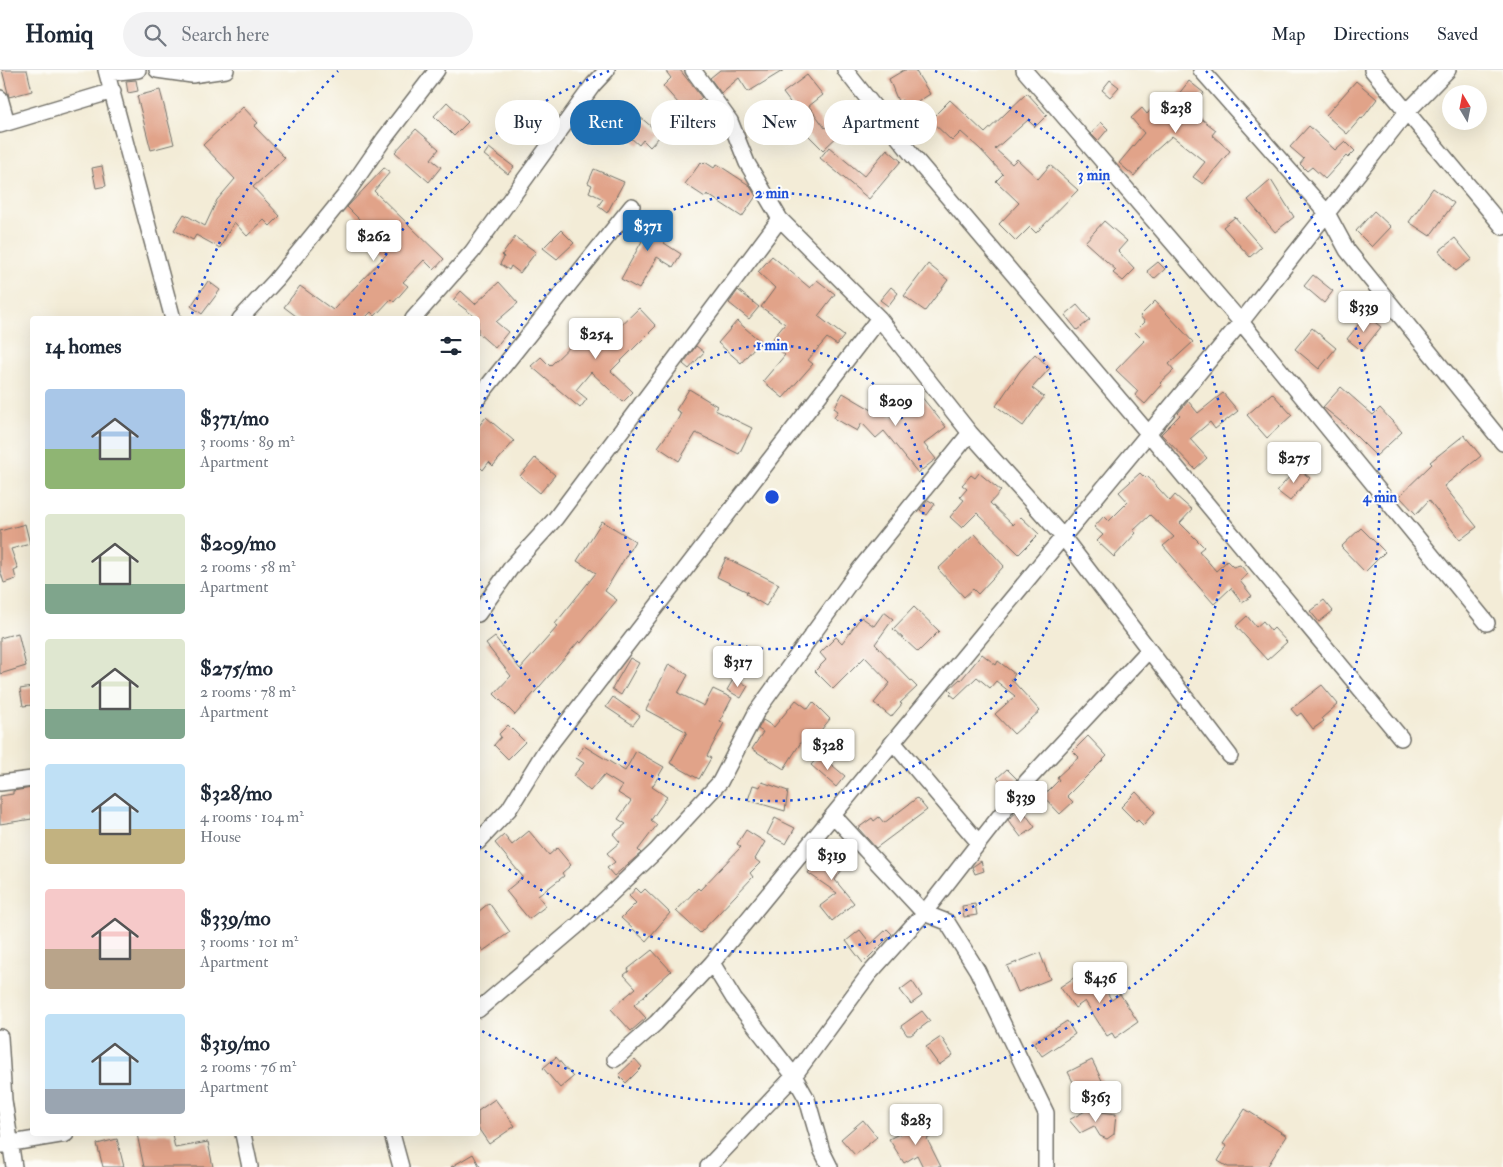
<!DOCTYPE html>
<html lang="en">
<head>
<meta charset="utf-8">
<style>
	body { margin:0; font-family:"IM FELL Double Pica",serif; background:#f2f2f3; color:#1f2937; height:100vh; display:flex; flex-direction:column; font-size:19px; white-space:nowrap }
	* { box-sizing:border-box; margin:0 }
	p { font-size:16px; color:#747a83 }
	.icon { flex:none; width:28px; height:28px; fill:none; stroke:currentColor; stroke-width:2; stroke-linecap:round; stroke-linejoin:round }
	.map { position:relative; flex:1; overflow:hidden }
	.drawer { position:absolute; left:30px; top:246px; width:450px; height:820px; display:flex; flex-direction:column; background:#fff; border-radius:5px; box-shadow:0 5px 20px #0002 }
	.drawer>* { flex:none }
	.guide { position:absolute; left:495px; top:30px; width:475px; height:45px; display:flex; gap:10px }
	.needle { width:32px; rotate:350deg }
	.controls { position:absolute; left:1442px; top:15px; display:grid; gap:10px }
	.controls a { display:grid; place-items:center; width:45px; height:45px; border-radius:50%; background:#fff; box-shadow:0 5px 20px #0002; font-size:25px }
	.price { position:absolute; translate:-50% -42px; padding:0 11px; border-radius:5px; background:#fff; color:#222; font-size:16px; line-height:32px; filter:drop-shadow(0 1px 2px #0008) }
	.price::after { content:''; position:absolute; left:50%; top:30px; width:15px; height:11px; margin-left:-8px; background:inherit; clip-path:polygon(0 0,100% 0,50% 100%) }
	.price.current { background:#1f6fb2; color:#fff }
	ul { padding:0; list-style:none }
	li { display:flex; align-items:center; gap:15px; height:125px; padding:0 15px }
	li span { display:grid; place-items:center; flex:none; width:140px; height:100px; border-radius:5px; color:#555 }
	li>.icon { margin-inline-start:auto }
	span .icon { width:60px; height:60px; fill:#fffc; stroke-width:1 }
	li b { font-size:21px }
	h2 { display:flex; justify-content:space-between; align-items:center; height:60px; padding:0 15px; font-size:21px }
	.pill { padding:0 18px; border-radius:22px; background:#fff; box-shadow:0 5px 20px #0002; font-size:18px; line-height:45px }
	.pill.current { background:#1f6fb2; color:#fff }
	header { display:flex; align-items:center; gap:30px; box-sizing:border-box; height:70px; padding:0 25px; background:#fff; border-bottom:1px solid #e0e1e3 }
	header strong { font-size:24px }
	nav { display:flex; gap:28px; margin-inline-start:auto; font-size:18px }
	.search { width:350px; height:45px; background:#f2f2f3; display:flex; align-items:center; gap:12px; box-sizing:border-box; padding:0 18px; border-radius:28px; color:#747a83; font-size:19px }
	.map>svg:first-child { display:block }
	.building { fill:#e1a389 }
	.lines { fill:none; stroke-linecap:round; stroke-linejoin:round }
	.minor-casing { stroke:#716f67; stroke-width:18 }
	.minor { stroke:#fff; stroke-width:15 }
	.ring { fill:none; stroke:#1d4ed8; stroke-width:2.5; stroke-dasharray:2.5 5 }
	.centre { fill:#1d4ed8; stroke:#fdfcf7; stroke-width:2.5 }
	.ring-label { font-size:15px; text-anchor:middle; font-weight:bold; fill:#1d4ed8; stroke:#fdfcf7; stroke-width:4; stroke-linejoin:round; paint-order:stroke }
</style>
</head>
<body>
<header>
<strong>Homiq</strong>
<div class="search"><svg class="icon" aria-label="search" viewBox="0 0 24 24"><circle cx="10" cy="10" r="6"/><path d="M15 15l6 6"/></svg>Search here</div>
<nav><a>Map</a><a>Directions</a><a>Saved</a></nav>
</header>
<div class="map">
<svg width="1503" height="1097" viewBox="0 0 1503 1097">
	<rect width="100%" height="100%" fill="#fdfcf7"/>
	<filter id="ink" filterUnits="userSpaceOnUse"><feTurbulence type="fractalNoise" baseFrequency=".02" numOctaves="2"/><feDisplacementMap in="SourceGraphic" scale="10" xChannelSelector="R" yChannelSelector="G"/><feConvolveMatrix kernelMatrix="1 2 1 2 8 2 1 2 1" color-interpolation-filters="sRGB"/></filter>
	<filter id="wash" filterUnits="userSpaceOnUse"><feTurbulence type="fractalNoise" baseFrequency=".0096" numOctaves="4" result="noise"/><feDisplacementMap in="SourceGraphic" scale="20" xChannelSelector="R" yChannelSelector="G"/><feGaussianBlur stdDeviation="1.12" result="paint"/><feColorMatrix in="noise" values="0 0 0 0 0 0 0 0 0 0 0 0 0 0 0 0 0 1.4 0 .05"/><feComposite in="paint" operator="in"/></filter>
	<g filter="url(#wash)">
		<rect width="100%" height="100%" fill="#f3ecd7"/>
		<g id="blocks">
			<path class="building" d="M2 0H27L32 21 9 27Z
				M665 0H680L702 28 686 42 663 16 671 8Z
				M720 0H784L748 22 739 8 721 23 710 8Z
				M904 0H915L930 24 907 39 902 30 899 32 897 29 889 9Z
				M807 5 823 25 809 36 825 58 850 33 861 44 823 80 805 62 799 66 789 52 799 44 783 23Z
				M136 10 138 21 128 23 126 11Z
				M1110 10 1119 17 1110 27 1102 20Z
				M1189 11 1204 23 1190 40 1216 60 1212 65 1230 81 1203 114 1193 107 1205 92 1172 66 1153 83 1134 106 1119 93 1144 63 1131 48 1142 38 1147 44 1158 32 1166 40Z
				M1356 11 1377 29 1362 49 1361 48 1347 64 1326 45Z
				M160 20 174 74 151 80 137 26Z
				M1027 23 1047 45 1035 57 1028 50 995 79 1012 94 1017 89 1038 109 1050 95 1078 120 1036 163 1030 157 1016 171 999 154 1019 133 996 111 1003 104 980 79 961 62 952 71 930 50 950 30 985 63Z
				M447 32 468 52 454 66 434 46Z
				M243 37 258 53 254 56 285 88 253 117 280 146 270 156 264 150 247 166 234 152 220 178 196 165 193 170 174 160 184 144 205 156 217 130 235 109 203 75Z
				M639 46 661 65 650 77 643 70 639 75 624 62Z
				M1101 52 1108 59 1098 71 1091 64Z
				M1309 56 1335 80 1345 71 1355 81 1348 88 1346 86 1325 109 1312 97 1307 101 1300 94 1304 89 1290 77Z
				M416 59 439 79 431 89 441 97 429 112 395 82Z
				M829 77 864 106 887 79 901 91 869 129 820 88Z
				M489 78 514 97 508 104 484 85Z
				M701 92 703 94 705 92 714 98 717 94 749 115 756 126 742 147 707 124 705 127 685 114Z
				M102 96 106 116 96 118 92 98Z
				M384 98 390 102 374 121 444 189 434 200 424 190 403 212 408 216 394 232 391 229 375 246 371 242 364 249H300L284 237 300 216 333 240 387 184 375 172 378 169 371 161 347 137Z
				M594 99 624 112 607 143 598 136 603 129 589 122 592 115 588 113Z
				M1271 110 1294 147 1275 162 1248 130Z
				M1433 118 1454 133 1430 166 1409 152Z
				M1374 141 1391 157 1372 177 1356 161Z
				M1235 147 1261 177 1250 187 1223 157Z
				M635 148 668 164 664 173 681 184 673 197 657 187 639 219 621 209 642 171 627 164Z
				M1104 151 1127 171 1118 181 1135 199 1123 211 1113 203 1116 200 1085 172Z
				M561 160 574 173 557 189 543 178Z
				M515 167 536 182 520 203 511 196 509 200 500 194 504 187 502 185Z
				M1455 168 1472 189 1456 201 1439 181Z
				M772 186 810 218 817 210 835 224 818 246 844 266 837 275 827 268 808 290 813 294 783 328 763 311 785 285 770 272 785 254 761 237 775 218 758 202Z
				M1158 192 1165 199 1154 209 1147 201Z
				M928 194 948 210 925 241 904 226Z
				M1313 205 1333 221 1324 233 1304 216Z
				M208 211 220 220 202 244 191 236Z
				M499 212 518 233 496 252 508 262 495 278 478 263V249L453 230 461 221 475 234Z
				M891 217 898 223 888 236 880 230Z
				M738 220 759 237 749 249 729 233Z
				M1155 231 1193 272 1169 294 1174 300 1160 313 1162 315 1145 334 1135 325 1138 321 1116 300 1144 271 1135 262 1145 252 1140 246Z
				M1077 235 1090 250 1077 260 1065 245Z
				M639 238 656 256 611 301 633 322 623 332 591 302 576 320 587 329 580 338 531 296 541 287 550 296 585 262 601 279 613 263Z
				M1366 245 1381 257 1362 281 1347 269Z
				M737 251 760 271 741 293 718 273Z
				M1312 258 1336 278 1319 299 1295 279Z
				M696 276 704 282 689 299 683 294Z
				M1035 284 1050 298 1032 318 1044 327 1023 356 996 336 1020 301Z
				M1341 317 1373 345 1380 338 1402 362 1376 386 1345 355 1323 337Z
				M689 319 717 336 715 340 752 358 739 384 696 363 679 391 658 377 677 351 681 343 676 340Z
				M843 323 877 343 883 337 892 347 920 325 946 357 924 374 936 389 918 403 884 361 876 368 862 353 857 361 834 348 838 341 834 338Z
				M1223 323 1238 341 1215 359 1210 352 1190 369 1207 388 1195 399 1161 364 1180 345 1178 343 1188 331 1198 343Z
				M1272 323 1292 345 1267 368 1247 345Z
				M486 347 514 371 493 396 489 392 483 400 478 395V357Z
				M1464 365 1481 386 1444 416 1477 457 1460 470 1429 430 1416 444 1399 426 1432 394 1430 392Z
				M535 388 555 405 540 423 520 406Z
				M1297 398 1310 408 1290 431 1277 421Z
				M979 403 1001 421 990 433 1013 455 1021 447 1039 464 1019 484 977 443 962 458 950 447 964 430 960 427 967 419 962 415 971 405 975 408Z
				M1140 403 1145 408 1147 406 1170 431 1175 425 1192 440 1180 453 1204 477 1199 481 1216 501 1227 491 1233 497 1240 495 1248 504 1240 511 1252 526 1242 532 1231 518 1214 534 1163 476 1174 467 1150 445 1133 461 1136 463 1114 487 1097 471 1103 465 1094 457 1104 446 1109 451 1128 432 1119 422Z
				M928 430 935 434 927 445 920 440Z
				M602 451 635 471 605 521 617 530 581 573 579 571 515 645 494 624 511 606 486 574 495 567 520 599 558 556 555 554 596 503 577 491Z
				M25 454 30 474 11 479 18 499 14 501 16 509 4 513 0 500V461Z
				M1361 458 1385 482 1365 502 1341 477Z
				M975 464 1004 496 978 524 973 519 964 527 938 499Z
				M726 488 779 514 766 536 746 524 748 522 717 507Z
				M1324 530 1333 541 1319 552 1310 541Z
				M914 537 939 561 918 582 893 559Z
				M884 542 893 549 875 574 917 617 900 633 902 634 891 647 874 633 890 613 865 587 833 619 815 601 826 590 820 583 836 567 842 573 861 547 874 556Z
				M1247 546 1256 557 1263 551 1271 561 1274 558 1287 572 1267 590 1236 556Z
				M18 563 26 596 0 604V568Z
				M982 584 996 595 998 591 1015 604 1011 609 1040 641 1014 664 995 644 1015 626 996 611 990 618 977 607 955 628 950 624 952 622 949 619 960 609 961 610Z
				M630 588 639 593 621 625 612 619Z
				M669 594 688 605 678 623 704 636 713 619 732 628 720 651 724 653 707 686 711 688 699 709 670 693 687 662 646 640Z
				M734 608 748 616 741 628 727 620Z
				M1322 615 1338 634 1322 648 1324 651 1313 659 1301 643 1297 646 1291 639Z
				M32 617V635L23 636 20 619Z
				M613 627 640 646 633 655 606 637Z
				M796 630 808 639 813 632 830 649 809 675 803 669 784 699 752 679 763 662 758 659 763 650 774 657Z
				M508 655 525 672 508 689 494 675 501 667 499 664Z
				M1088 666 1107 686 1067 726 1073 732 1060 744 1043 726 1059 710 1057 707 1079 687 1073 681Z
				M584 676 625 701 636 681 664 697 652 717 667 727 651 750 657 755 638 780 641 783 614 806 607 798 615 792 607 783 620 772 613 764 626 754 618 749 631 731 618 723 622 716 604 705 590 721 573 706 584 693 576 688Z
				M820 685 845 706 836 717 811 695Z
				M1007 699 1017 709 1008 720 997 708Z
				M762 712 788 721 785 741 748 730 753 715 760 717Z
				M32 718V749L0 754V726L13 724V721Z
				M1136 722 1155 742 1143 755 1138 750 1136 752 1121 737Z
				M917 728 927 740 876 778 858 758 872 748 874 751 879 747 884 753Z
				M1021 738 1035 757 1021 767 1008 750Z
				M775 748 795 758 786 774 767 764Z
				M746 760 765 772 755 789 760 793 750 803 753 807 700 863 676 841 698 818 700 820 741 777 737 774Z
				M529 761 549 785 557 778 571 795 562 803 564 806 538 826 546 836 529 849 506 821 523 807 495 773 504 765 512 775Z
				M828 775 849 789 835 810 854 833 832 851 820 836 837 823 808 803Z
				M981 791 984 801 975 804 972 797Z
				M636 818 641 823 645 819 670 843 646 871 621 848 636 833 629 826Z
				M489 833 510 862 483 881 478 874V842Z
				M975 834 977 845 964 847 962 836Z
				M887 859 892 864 863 893 846 871 860 860 871 874Z
				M652 880 671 901 634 935 646 948 631 961 611 939 636 918 624 905 629 901 628 899Z
				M1040 883 1050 909 1018 922 1007 896Z
				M1091 900 1112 930 1120 924 1138 952 1115 968 1112 963 1107 966 1085 931 1075 938 1060 917 1078 905 1080 908Z
				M912 911 922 926 911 934 900 920Z
				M922 941 930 951 911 965H907L901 956Z
				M1067 951 1075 964 1042 986 1033 973Z
				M941 967 953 985 939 995 926 977Z
				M556 987 573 1007 560 1018 543 998Z
				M635 989 642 997 626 1013 618 1005Z
				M1092 990 1111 1029 1090 1039 1078 1015 1075 1016 1068 1002Z
				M495 1029 515 1056 489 1074 478 1058V1041Z
				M1245 1039 1287 1066 1267 1097H1228L1218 1091 1227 1076 1223 1074Z
				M1087 1040 1116 1044 1114 1064 1107 1069 1100 1066 1094 1056 1080 1063 1069 1050Z
				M863 1050 877 1067 855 1085 841 1069Z
				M919 1054 922 1058 927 1055 933 1065 927 1069 941 1097H923L917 1085 904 1093 889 1069Z
				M137 1064H172L175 1078 208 1072 213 1097H144Z
				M117 1069 124 1097H103L97 1074Z
				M473 1084 480 1097H451Z"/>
		</g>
	</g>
	<g filter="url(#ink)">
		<use href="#blocks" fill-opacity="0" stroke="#716f67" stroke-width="1"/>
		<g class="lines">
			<defs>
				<path id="minor" d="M106 0 173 249
					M157 0 192 5 226 0
					M693 0 730 51 747 93 780 149 879 248 970 363 1063 467 1230 686
					M845 0 913 86 1148 363 1401 668
					M1024 0 1241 252 1487 553
					M1201 0 1327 143 1347 180 1503 373
					M1372 0 1503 157
					M107 3 138 0
					M0 28 7 53
					M0 55 113 21
					M240 249 276 210 346 124 384 69 437 0
					M413 249 472 182 593 15 607 0
					M478 328 632 136
					M478 544 513 495 555 449 780 149
					M893 672 979 773
					M0 713 32 709
					M833 745 924 843 947 852 977 900 1046 1043V1097
					M478 772 509 739 545 681 879 248
					M712 893 734 929 794 1006 807 1029 822 1081 830 1097
					M478 940 578 855 655 782 720 712 757 641 859 500 970 363
					M0 967 4 1030 14 1097
					M615 989 656 953 712 893 893 672 1241 252 1406 43 1448 0
					M243 1064 250 1097
					M392 1064 401 1097
					M0 1075 66 1064
					M708 1097 794 1006 869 904 924 843 1027 711 1149 580"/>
			</defs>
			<use href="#minor" class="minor-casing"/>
			<use href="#minor" class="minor"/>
		</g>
	</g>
	<g class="ring">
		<circle cx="772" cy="427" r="152"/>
		<path d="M478 351A304 304 0 1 1 478 503"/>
		<path d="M354 245A456 456 0 0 1 609 1M935 1A456 456 0 1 1 479 776"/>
		<path d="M192 244A608 608 0 0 1 338 1M1206 1A608 608 0 0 1 482 961"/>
	</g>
	<circle cx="772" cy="427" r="8" class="centre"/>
	<g class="ring-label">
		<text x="1094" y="110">3 min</text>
		<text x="772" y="128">2 min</text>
		<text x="772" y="280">1 min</text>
		<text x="1380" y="432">4 min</text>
	</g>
</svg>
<div class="controls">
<a><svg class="needle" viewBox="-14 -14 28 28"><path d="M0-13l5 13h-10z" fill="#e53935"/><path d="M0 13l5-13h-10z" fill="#747a83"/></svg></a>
</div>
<b class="price" style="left:1176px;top:64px">$238</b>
<b class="price current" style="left:648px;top:182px">$371</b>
<b class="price" style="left:374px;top:192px">$262</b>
<b class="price" style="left:1364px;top:263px">$339</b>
<b class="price" style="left:596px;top:290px">$254</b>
<b class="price" style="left:896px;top:357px">$209</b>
<b class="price" style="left:1294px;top:414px">$275</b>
<b class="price" style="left:738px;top:618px">$317</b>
<b class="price" style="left:828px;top:701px">$328</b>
<b class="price" style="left:1021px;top:753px">$339</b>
<b class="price" style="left:832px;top:811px">$319</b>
<b class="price" style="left:1100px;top:934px">$436</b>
<b class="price" style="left:1096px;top:1053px">$363</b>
<b class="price" style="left:916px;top:1076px">$283</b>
<div class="guide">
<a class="pill">Buy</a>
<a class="pill current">Rent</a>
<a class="pill">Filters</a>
<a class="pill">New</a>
<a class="pill">Apartment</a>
</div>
<section class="drawer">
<h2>14 homes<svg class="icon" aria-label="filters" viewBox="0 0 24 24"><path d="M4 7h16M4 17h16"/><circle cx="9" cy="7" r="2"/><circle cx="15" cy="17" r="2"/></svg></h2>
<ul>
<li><span style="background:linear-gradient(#a9c7e8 60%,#8fb573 0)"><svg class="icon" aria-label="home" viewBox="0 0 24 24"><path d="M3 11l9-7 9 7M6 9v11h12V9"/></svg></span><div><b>$371/mo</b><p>3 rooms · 89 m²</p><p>Apartment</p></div></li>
<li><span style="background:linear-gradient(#dfe7d0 70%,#7fa58c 0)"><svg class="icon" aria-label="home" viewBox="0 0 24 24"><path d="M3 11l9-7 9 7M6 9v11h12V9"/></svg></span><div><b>$209/mo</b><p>2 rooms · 58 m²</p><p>Apartment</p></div></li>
<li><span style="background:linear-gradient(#dfe7d0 70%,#7fa58c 0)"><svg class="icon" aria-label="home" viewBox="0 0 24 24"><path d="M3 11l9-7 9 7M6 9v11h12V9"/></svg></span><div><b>$275/mo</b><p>2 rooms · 78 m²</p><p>Apartment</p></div></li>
<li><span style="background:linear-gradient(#bfe0f5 65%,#c2b280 0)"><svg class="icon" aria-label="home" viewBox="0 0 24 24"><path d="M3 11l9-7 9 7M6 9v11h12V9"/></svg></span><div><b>$328/mo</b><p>4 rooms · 104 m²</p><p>House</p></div></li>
<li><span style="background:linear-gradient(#f6c9c9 60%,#b9a48a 0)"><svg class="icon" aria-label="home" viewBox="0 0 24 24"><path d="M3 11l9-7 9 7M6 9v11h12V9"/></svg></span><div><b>$339/mo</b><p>3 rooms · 101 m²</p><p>Apartment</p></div></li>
<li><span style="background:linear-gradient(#bfe0f5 75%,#9aa5b1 0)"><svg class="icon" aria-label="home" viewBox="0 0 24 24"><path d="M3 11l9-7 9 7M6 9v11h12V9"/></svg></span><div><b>$319/mo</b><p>2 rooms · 76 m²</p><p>Apartment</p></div></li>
</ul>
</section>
</div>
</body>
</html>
